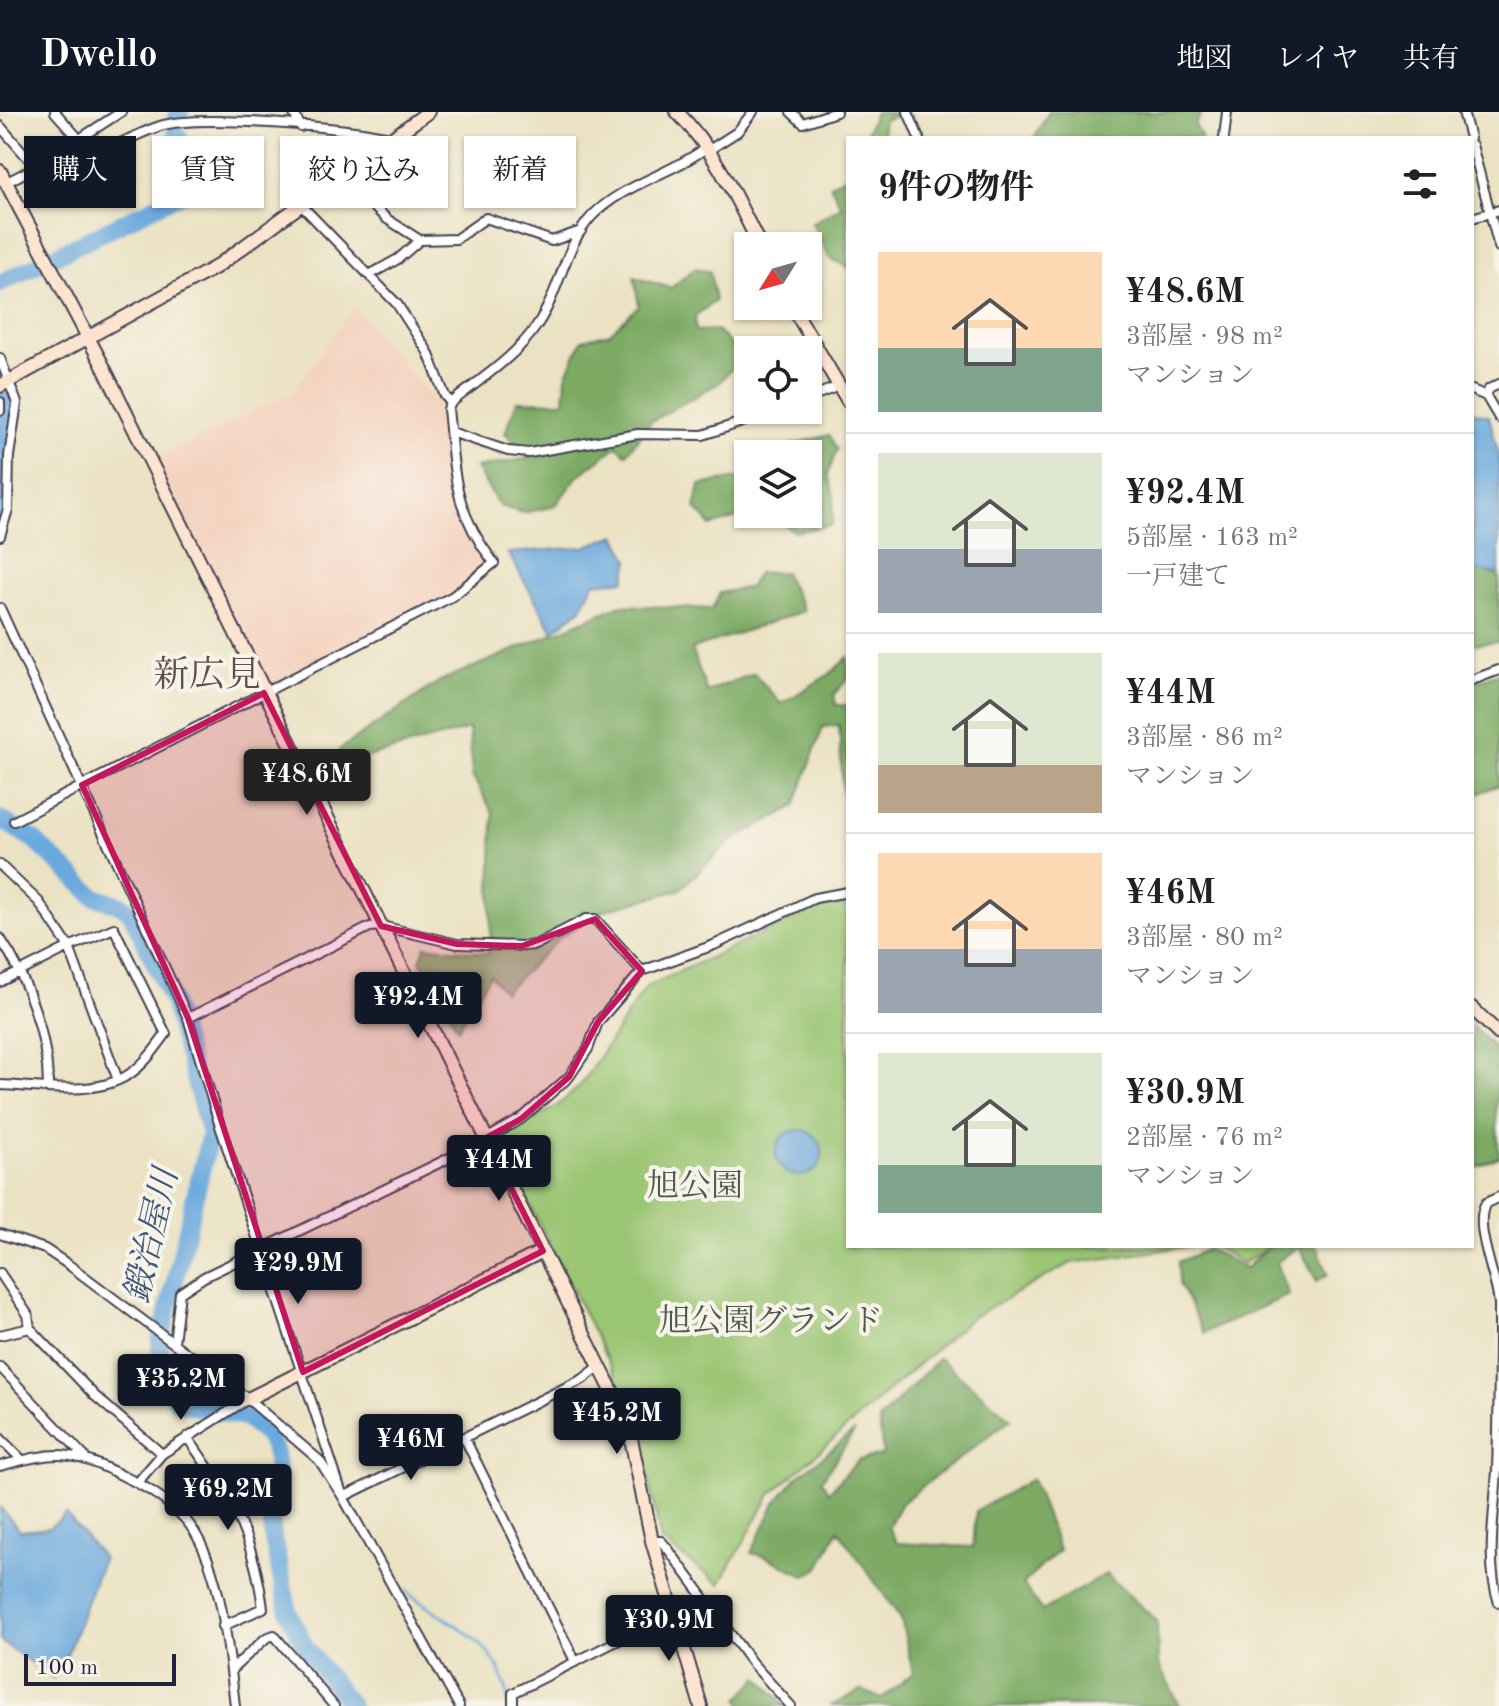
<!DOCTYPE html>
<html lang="ja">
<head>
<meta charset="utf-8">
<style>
	body { margin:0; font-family:"Old Standard TT","Noto Serif JP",serif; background:#f2f2f2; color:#222; height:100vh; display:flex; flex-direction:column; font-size:30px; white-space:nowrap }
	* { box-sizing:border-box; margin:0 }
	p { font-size:26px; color:#767676 }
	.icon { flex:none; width:44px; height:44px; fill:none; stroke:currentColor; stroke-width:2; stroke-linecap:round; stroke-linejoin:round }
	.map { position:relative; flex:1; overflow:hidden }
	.sheet { position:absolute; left:846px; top:24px; width:628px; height:1112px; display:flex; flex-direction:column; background:#fff; border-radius:0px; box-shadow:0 2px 6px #0004 }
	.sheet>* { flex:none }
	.guide { position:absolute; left:24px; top:24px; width:702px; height:72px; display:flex; gap:16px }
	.needle { width:52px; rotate:233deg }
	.fabs { position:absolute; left:734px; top:120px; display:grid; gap:16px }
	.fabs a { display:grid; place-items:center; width:88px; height:88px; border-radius:0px; background:#fff; box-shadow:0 2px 6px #0004; font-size:40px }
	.scale { position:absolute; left:24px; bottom:20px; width:152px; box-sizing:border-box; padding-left:8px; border:4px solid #22223b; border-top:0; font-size:22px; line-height:28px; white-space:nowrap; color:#22223b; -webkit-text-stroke:6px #f7f3e8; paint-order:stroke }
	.price { position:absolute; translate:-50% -68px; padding:0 18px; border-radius:8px; background:#111827; color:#fff; font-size:26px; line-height:52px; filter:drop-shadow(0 2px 4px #0008) }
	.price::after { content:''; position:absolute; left:50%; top:48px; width:24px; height:18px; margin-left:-12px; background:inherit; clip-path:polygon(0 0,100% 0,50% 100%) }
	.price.selected { background:#222; color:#fff }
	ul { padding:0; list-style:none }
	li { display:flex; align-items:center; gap:24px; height:200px; padding:0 32px }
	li+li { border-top:2px solid #e0e0e0 }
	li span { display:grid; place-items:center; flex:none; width:224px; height:160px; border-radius:0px; color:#555 }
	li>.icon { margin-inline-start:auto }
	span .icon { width:96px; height:96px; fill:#fffc; stroke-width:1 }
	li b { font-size:34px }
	h2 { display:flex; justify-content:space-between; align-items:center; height:96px; padding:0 32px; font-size:34px }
	.chip { padding:0 28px; border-radius:0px; background:#fff; box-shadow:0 2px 6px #0004; font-size:28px; line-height:72px }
	.chip.selected { background:#111827; color:#fff }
	header { display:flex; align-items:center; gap:48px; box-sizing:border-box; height:112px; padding:0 40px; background:#111827; color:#fff }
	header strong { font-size:38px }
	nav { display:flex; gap:44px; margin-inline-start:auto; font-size:28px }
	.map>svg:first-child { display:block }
	.built { fill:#f4d3c0 }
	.green { fill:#9ac572; stroke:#5e7456; stroke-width:2 }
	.forest { fill:#7baa64; stroke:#4e6650; stroke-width:2 }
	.water { fill:#6aa9dd; stroke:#46668c; stroke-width:2 }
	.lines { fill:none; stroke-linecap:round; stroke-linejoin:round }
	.stream { stroke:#6aa9dd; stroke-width:3 }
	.river { stroke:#6aa9dd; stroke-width:18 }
	.street-casing { stroke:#403f4f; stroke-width:12 }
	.secondary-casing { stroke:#403f4f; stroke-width:16 }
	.street { stroke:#fff; stroke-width:8 }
	.secondary { stroke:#fde4d1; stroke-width:12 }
	.marked { fill:#c2185b; fill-opacity:0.2; stroke:#c2185b; stroke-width:6; stroke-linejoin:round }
	.labels { text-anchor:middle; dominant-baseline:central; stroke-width:8; stroke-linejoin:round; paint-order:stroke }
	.park-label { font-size:32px; fill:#4c5b4e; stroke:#f7f3e8 }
	.water-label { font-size:34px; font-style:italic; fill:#3f587c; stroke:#f7f3e8 }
	.quarter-label { font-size:36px; fill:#5f4e4f; stroke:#f7f3e8 }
</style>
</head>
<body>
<header>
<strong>Dwello</strong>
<nav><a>地図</a><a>レイヤ</a><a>共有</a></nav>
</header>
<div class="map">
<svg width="1499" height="1594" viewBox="0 0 1499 1594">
	<rect width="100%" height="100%" fill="#f7f3e8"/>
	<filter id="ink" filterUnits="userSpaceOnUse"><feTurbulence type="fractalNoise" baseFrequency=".0125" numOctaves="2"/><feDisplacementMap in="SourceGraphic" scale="16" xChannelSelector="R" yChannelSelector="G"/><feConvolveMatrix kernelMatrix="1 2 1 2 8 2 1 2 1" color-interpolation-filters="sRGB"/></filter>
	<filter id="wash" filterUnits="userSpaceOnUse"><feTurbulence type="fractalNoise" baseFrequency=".006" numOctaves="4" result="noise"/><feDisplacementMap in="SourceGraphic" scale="32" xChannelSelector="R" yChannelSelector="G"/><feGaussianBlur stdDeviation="1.8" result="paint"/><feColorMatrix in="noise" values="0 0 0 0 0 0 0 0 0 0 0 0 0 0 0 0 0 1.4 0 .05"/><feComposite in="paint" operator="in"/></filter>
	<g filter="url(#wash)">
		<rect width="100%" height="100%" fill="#ebe2c3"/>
		<path class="built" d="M354 195 439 294 444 375 472 428 488 448 452 481 264 581 150 351 292 280Z"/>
		<path class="green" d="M848 792V1134H1193L1071 1151 971 1206 770 1383 720 1472 661 1429 637 1308 498 1028 557 994 579 975 646 875 815 797Z
			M1213 1134H1271L1243 1151Z"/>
		<path class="forest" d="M875 0 901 2 884 8 882 26H864Z
			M1049 0H1202L1195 13 1202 26H1034Z
			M848 63V156L829 145 812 111 841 94 830 73Z
			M695 156 710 159 715 189 695 204 696 219 717 218 742 245 719 271 652 309 626 342 617 334 577 365 555 394 523 401 499 394 476 356 530 346 505 321 517 289 564 290 566 264 582 228 610 221 639 194 634 165 671 176Z
			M829 323 837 337 828 362 834 384 832 413 795 420 781 410 756 415 743 404 711 414 695 396 700 373 748 364V402H808V342H776L779 336Z
			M1472 453 1499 465V530L1472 532Z
			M784 460 804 499 692 537 707 580 754 561 781 592 831 561 848 545V567L834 582 836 593H848V705L844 702 839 613 823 615 795 694 730 730 679 778 602 799 560 826 504 880 490 863 458 917 420 849 425 834 490 841 493 701 472 664 469 617 364 646 360 664 352 674 339 638 440 569 621 493 712 497 720 481 750 475 757 461Z
			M1499 561V673L1472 684V571Z
			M1472 913 1499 942 1496 999 1499 1045 1472 1056Z
			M1269 1134H1317L1328 1162 1317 1169 1299 1135 1277 1150 1289 1183 1204 1221 1179 1172 1178 1150 1208 1137 1246 1156Z
			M939 1246 1011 1307 901 1391 888 1415 897 1431 973 1435 976 1399 1032 1367 1059 1438 1023 1472 1042 1499 1106 1462 1157 1509 1158 1552 1180 1594H830L862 1578 882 1587 913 1561 901 1507 838 1418 819 1456 805 1464 767 1445 751 1441 775 1391 797 1365 855 1319 822 1368 829 1380 858 1348 883 1343 879 1308Z
			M759 1565 786 1594H743L739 1587Z"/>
		<path class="water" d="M1472 299 1489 304 1499 343V462L1472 458Z
			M616 423 629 448 625 468 594 471 581 497 553 519 508 441 584 435Z
			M776 1041a23 23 0 1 1 46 0a23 23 0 1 1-46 0Z
			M0 1395 20 1419 49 1416 66 1402 103 1446 66 1545 53 1566 0 1529Z"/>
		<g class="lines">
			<path class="stream" d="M406 1479C451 1515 503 1528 509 1594"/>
			<path class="river" d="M176 5 180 0
				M0 171 201 72 176 20
				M0 271 9 297 2 352 0 402
				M0 707 33 727 95 785 121 793 131 801 172 888 210 1022 160 1231V1263L178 1290 248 1307 268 1325 275 1341 277 1358 270 1393 273 1427 289 1501 306 1536 351 1594"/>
		</g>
	</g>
	<g filter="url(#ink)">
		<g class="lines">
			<defs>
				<path id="street" d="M55 0 79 27
					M293 0 301 15
					M791 0 803 11 836 0
					M908 0 919 26
					M1463 0 1470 26
					M0 14 36 55 121 0
					M1224 26 1227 0
					M1472 33 1499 135
					M709 38 737 20 753 0
					M341 65 387 107 420 128
					M2 69 7 70 36 55 44 62 53 63C90 49 122 27 160 14 197 2 352 15 393 26
					M302 94 397 192 428 240 445 284 451 291
					M1472 106 1499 98
					M371 162 398 147 420 128 456 127 486 106 552 129 581 119
					M0 246 17 291 9 344 8 397 0 424
					M1472 278 1486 284 1499 306
					M1486 284 1489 277 1499 272
					M808 286 839 274
					M0 290V299
					M451 320 508 339 529 341 638 322 703 323 778 298
					M0 496 188 906 218 1008 343 1385
					M1472 568 1499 558
					M14 709 453 484 494 451C452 396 455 361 448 297L451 291C480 267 517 244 537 213 560 180 564 134 592 104 623 72 672 62 707 35
					M0 753 39 790 69 835 0 870
					M0 826C28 867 48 925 48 974
					M188 906 370 815 381 814 457 832 522 834 535 833 586 807H595L642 859
					M0 973C39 974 94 985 128 963 144 953 155 937 166 922L114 816 69 835 118 968
					M1499 1085 1486 1091C1472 1113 1497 1165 1499 1192 1499 1246 1499 1303 1497 1357 1495 1401 1485 1449 1499 1491
					M0 1122 45 1137 69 1153 248 1287 319 1348 343 1385 459 1594
					M0 1161 28 1203 30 1216
					M0 1223 30 1216 95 1284 162 1342
					M174 1230 180 1181 204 1165 474 1034 521 1007 569 965 588 937 598 910 642 859 714 833 815 786 848 780
					M0 1255 84 1344
					M187 1325C230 1386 253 1420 263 1496L223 1514
					M464 1325 575 1549
					M0 1326 22 1348
					M0 1354C58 1339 69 1337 123 1364 145 1374 167 1388 184 1406 221 1446 229 1541 235 1594
					M137 1371 162 1342 248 1287
					M343 1385 583 1267 600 1254
					M652 1429H661L668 1437 752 1551 791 1594
					M231 1558 266 1526 274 1523 334 1594
					M513 1594V1581L641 1517 671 1496"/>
				<path id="secondary" d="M677 0C715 38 736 86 760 134
					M0 59 101 250 617 1289 630 1322 652 1429 701 1594
					M792 194 848 289
					M0 274 216 155 428 0
					M1472 896 1499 922
					M248 1287 543 1139"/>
			</defs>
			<use href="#street" class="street-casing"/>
			<use href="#secondary" class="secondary-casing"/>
			<use href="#street" class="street"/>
			<use href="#secondary" class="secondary"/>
		</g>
	</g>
	<path class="marked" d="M264 581 381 814 457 832 522 834 595 807 642 859 598 910 569 965 521 1007 486 1026 543 1139 303 1260 188 906 82 673Z"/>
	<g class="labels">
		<g class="park-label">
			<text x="695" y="1076">旭公園</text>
			<text x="771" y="1211">旭公園グランド</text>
		</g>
		<g class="water-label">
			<text transform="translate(153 1124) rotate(-77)">鍛治屋川</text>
		</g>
		<g class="quarter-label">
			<text x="207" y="565">新広見</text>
		</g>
	</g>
</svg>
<div class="fabs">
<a><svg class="needle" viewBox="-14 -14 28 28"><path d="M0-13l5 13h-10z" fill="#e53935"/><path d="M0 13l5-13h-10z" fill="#767676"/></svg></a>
<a><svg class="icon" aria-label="locate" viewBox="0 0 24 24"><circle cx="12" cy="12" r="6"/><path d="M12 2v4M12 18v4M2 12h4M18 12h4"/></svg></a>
<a><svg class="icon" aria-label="layers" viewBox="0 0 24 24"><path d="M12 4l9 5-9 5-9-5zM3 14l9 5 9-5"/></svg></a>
</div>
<div class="scale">100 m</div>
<b class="price selected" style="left:307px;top:705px">¥48.6M</b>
<b class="price" style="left:418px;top:928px">¥92.4M</b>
<b class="price" style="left:499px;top:1091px">¥44M</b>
<b class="price" style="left:298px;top:1194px">¥29.9M</b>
<b class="price" style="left:181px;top:1310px">¥35.2M</b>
<b class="price" style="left:617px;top:1344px">¥45.2M</b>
<b class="price" style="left:411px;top:1370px">¥46M</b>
<b class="price" style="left:228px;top:1420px">¥69.2M</b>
<b class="price" style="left:669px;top:1551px">¥30.9M</b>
<div class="guide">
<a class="chip selected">購入</a>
<a class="chip">賃貸</a>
<a class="chip">絞り込み</a>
<a class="chip">新着</a>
</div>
<section class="sheet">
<h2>9件の物件<svg class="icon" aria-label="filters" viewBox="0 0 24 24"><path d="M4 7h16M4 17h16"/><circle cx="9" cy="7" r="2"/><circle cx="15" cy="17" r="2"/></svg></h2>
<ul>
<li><span style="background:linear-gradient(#ffd9b3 60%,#7fa58c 0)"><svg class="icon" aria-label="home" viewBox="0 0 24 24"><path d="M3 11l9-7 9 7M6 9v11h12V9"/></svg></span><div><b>¥48.6M</b><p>3部屋 · 98 m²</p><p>マンション</p></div></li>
<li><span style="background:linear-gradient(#dfe7d0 60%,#9aa5b1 0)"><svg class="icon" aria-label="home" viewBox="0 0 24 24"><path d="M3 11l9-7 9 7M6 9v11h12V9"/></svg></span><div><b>¥92.4M</b><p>5部屋 · 163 m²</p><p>一戸建て</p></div></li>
<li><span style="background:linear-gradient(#dfe7d0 70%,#b9a48a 0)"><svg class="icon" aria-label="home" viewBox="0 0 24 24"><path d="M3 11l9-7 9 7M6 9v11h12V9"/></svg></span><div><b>¥44M</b><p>3部屋 · 86 m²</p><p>マンション</p></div></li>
<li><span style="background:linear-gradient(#ffd9b3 60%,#9aa5b1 0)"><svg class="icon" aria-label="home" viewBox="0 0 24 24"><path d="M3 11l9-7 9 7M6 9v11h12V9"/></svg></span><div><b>¥46M</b><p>3部屋 · 80 m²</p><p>マンション</p></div></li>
<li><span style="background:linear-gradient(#dfe7d0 70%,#7fa58c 0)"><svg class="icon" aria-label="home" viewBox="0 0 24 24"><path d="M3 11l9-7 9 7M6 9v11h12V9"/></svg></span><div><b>¥30.9M</b><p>2部屋 · 76 m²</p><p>マンション</p></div></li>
</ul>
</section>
</div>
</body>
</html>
